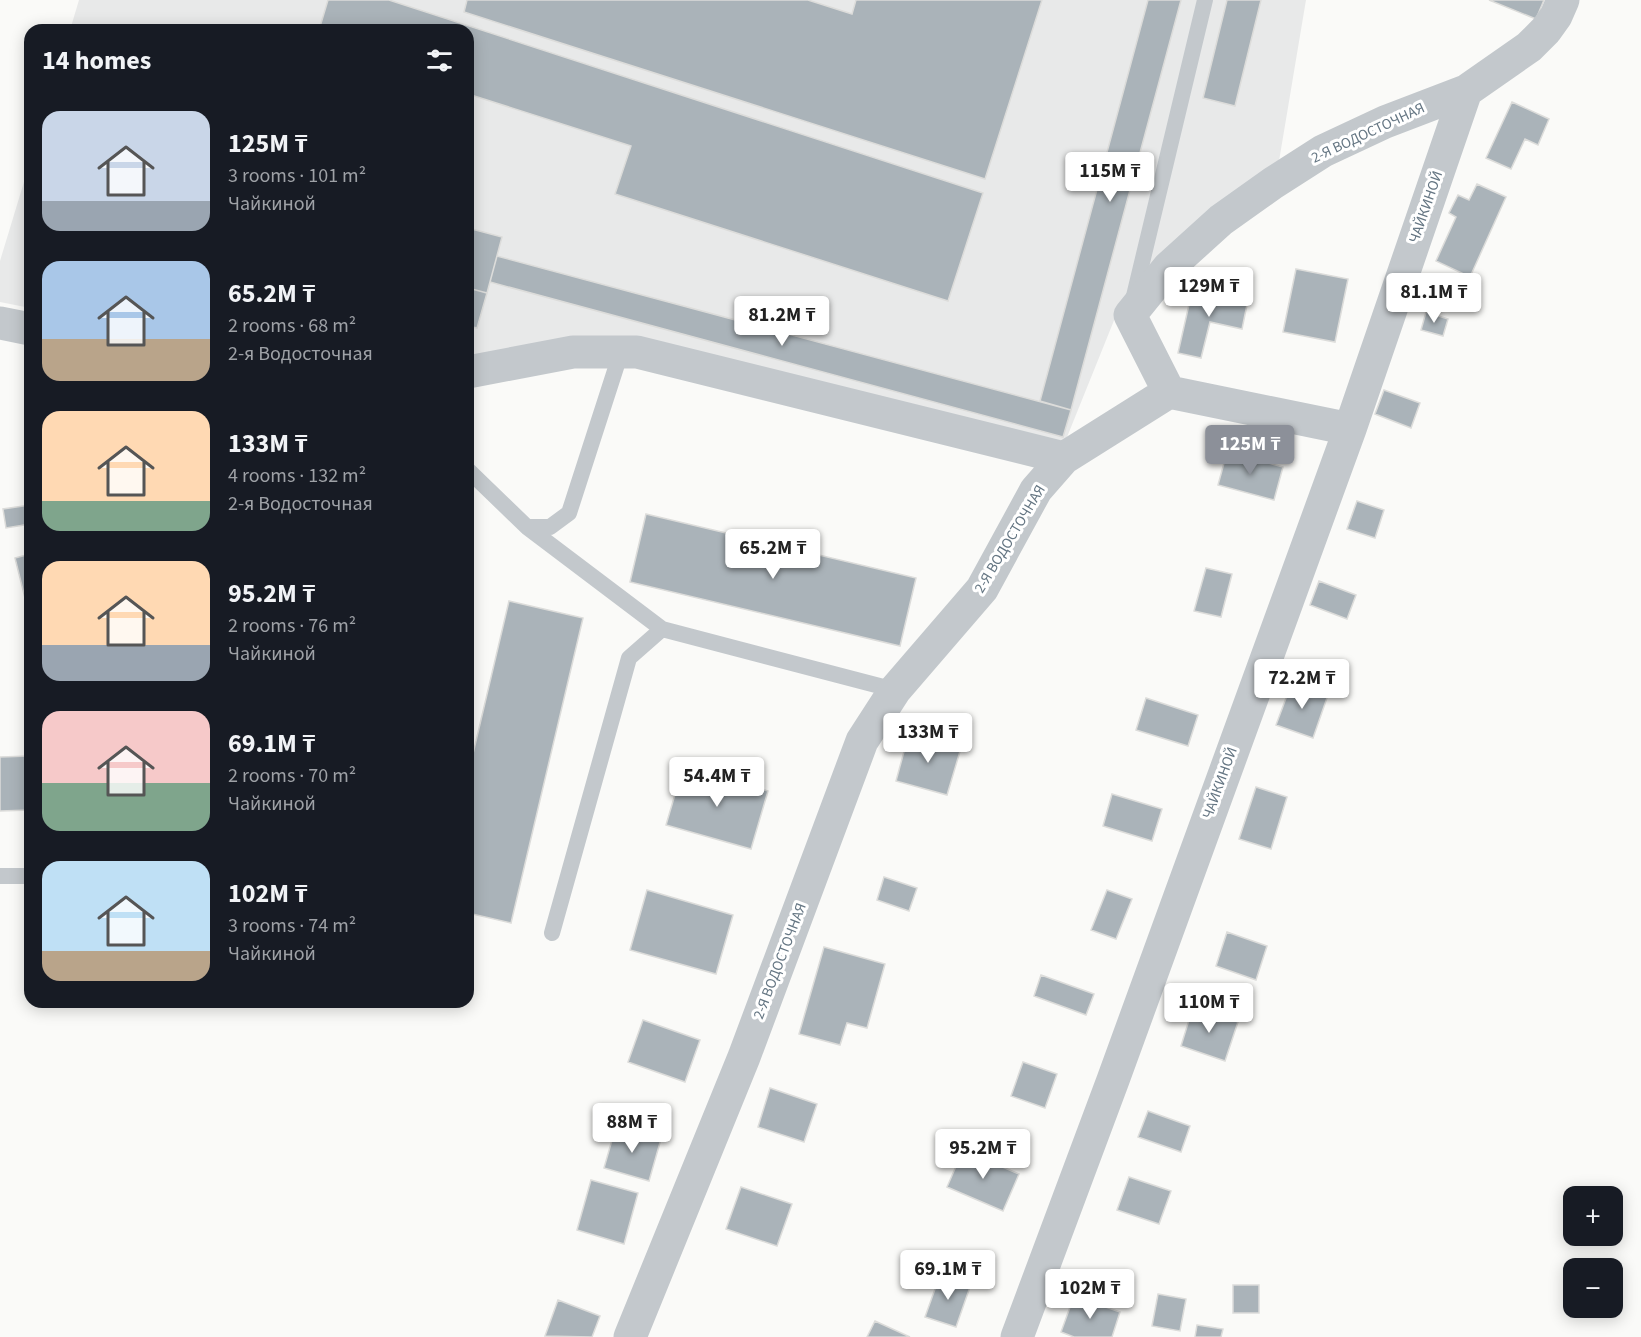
<!DOCTYPE html>
<html lang="en">
<head>
<meta charset="utf-8">
<style>
	body { margin:0; font-family:"Source Sans 3",sans-serif; background:#242831; color:#f1f3f6; height:100vh; display:flex; flex-direction:column; font-size:22px; white-space:nowrap }
	* { box-sizing:border-box; margin:0 }
	p { font-size:20px; color:#9ea1a6 }
	.icon { flex:none; width:33px; height:33px; fill:none; stroke:currentColor; stroke-width:2; stroke-linecap:round; stroke-linejoin:round }
	.map { position:relative; flex:1; overflow:hidden }
	.drawer { position:absolute; left:24px; top:24px; width:450px; height:984px; display:flex; flex-direction:column; background:#171b24; border-radius:18px; box-shadow:0 3px 15px #0003 }
	.drawer>* { flex:none }
	.buttons { position:absolute; left:1563px; top:1186px; display:grid; gap:12px }
	.buttons a { display:grid; place-items:center; width:60px; height:60px; border-radius:12px; background:#171b24; box-shadow:0 3px 15px #0003; font-size:30px }
	.price { position:absolute; translate:-50% -51px; padding:0 14px; border-radius:6px; background:#fff; color:#222; font-size:20px; line-height:39px; filter:drop-shadow(0 2px 3px #0008) }
	.price::after { content:''; position:absolute; left:50%; top:36px; width:18px; height:14px; margin-left:-9px; background:inherit; clip-path:polygon(0 0,100% 0,50% 100%) }
	.price.active { background:#8c9099; color:#fff }
	ul { padding:0; list-style:none }
	li { display:flex; align-items:center; gap:18px; height:150px; padding:0 18px }
	li span { display:grid; place-items:center; flex:none; width:168px; height:120px; border-radius:18px; color:#555 }
	li>.icon { margin-inline-start:auto }
	span .icon { width:72px; height:72px; fill:#fffc; stroke-width:1 }
	li b { font-size:26px }
	h2 { display:flex; justify-content:space-between; align-items:center; height:72px; padding:0 18px; font-size:26px }
	.map>svg:first-child { display:block }
	.built { fill:#e8e9e9 }
	.building { fill:#aab3b9; stroke:#dcdcda; stroke-width:1.5 }
	.lines { fill:none; stroke-linecap:round; stroke-linejoin:round }
	.lane { stroke:#c3c8cc; stroke-width:16 }
	.street { stroke:#c3c8cc; stroke-width:33 }
	.labels { text-anchor:middle; dominant-baseline:central; stroke-width:6; stroke-linejoin:round; paint-order:stroke }
	.street-label { font-size:15px; fill:#657683; stroke:#fff }
</style>
</head>
<body>
<div class="map">
<svg width="1641" height="1337" viewBox="0 0 1641 1337">
	<rect width="100%" height="100%" fill="#fafaf8"/>
	<path class="built" d="M79 0H1306L1279 161 1119 308 1063 447 633 341 468 358V30H70Z
		M30 162V308L0 302V261Z"/>
	<path class="building" d="M328 0H389L983 193 948 301 615 194 631 146 468 94V30H319Z
		M467 0H808L852 14 856 0H1042L985 179 464 12Z
		M1148 0H1181L1071 410 1040 401Z
		M1227 0H1261L1235 106 1203 98Z
		M1489 0H1544L1536 19Z
		M1512 102 1549 119 1538 145 1525 139 1511 169 1486 158Z
		M1477 184 1506 197 1470 277 1436 261 1456 217 1449 213 1458 195 1469 200Z
		M468 228 502 237 487 293 468 288Z
		M497 256 1071 410 1063 437 490 282Z
		M1296 269 1348 279 1335 342 1283 332Z
		M1193 287 1248 300 1242 329 1210 322 1201 358 1178 353Z
		M468 288 487 293 477 328 468 326Z
		M1426 312 1448 319 1443 336 1421 330Z
		M1384 390 1420 403 1411 428 1375 414Z
		M1227 452 1283 467 1274 500 1218 485Z
		M1357 501 1384 510 1375 538 1347 529Z
		M30 505V524L6 528 3 509Z
		M646 514 916 578 900 646 630 582Z
		M30 554V605L27 606 15 558Z
		M1206 568 1232 574 1221 617 1194 611Z
		M1319 581 1356 595 1347 619 1310 605Z
		M509 601 583 618 511 923 468 913V775Z
		M1292 682 1328 695 1313 738 1276 725Z
		M1146 698 1198 715 1188 746 1136 730Z
		M909 733 961 748 947 795 896 781Z
		M30 756V810L0 811V757Z
		M683 767 768 791 751 849 666 825Z
		M1256 787 1287 797 1271 849 1239 839Z
		M1112 794 1162 809 1152 841 1103 826Z
		M884 877 917 888 909 911 877 900Z
		M647 890 733 915 716 974 630 950Z
		M1107 890 1132 899 1116 939 1091 930Z
		M1227 932 1267 946 1256 980 1216 966Z
		M824 947 885 964 867 1028 847 1023 840 1045 799 1034Z
		M1041 975 1094 994 1086 1015 1034 996Z
		M1193 1007 1238 1022 1225 1061 1181 1046Z
		M643 1020 700 1040 685 1082 628 1062Z
		M1023 1062 1057 1074 1045 1108 1011 1096Z
		M770 1088 817 1104 804 1142 758 1127Z
		M1148 1111 1190 1126 1181 1152 1138 1137Z
		M616 1126 661 1139 649 1181 604 1168Z
		M963 1150 1019 1174 1003 1211 947 1187Z
		M1129 1177 1171 1191 1159 1224 1117 1210Z
		M591 1180 638 1193 624 1244 577 1230Z
		M741 1187 792 1204 777 1246 726 1229Z
		M940 1275 970 1287 956 1327 925 1317Z
		M1233 1285H1259V1313H1233Z
		M1158 1294 1186 1299 1180 1331 1152 1326Z
		M1074 1296 1120 1312 1112 1337H1074L1061 1332Z
		M558 1300 600 1316 592 1337 545 1336Z
		M875 1321 910 1337H867Z
		M1197 1325 1223 1329 1221 1337H1195Z"/>
	<g class="lines">
		<path class="lane" d="M1133 300 1205 0
			M468 470 527 527H550L569 513 621 352
			M527 527 662 629 895 690
			M0 876H30
			M552 933 629 658 662 629"/>
		<path class="street" d="M0 323 30 329
			M468 372 573 352H637L1064 458
			M1169 392 1350 429
			M630 1337 744 1057 862 741 895 690 982 589 1036 490 1064 458 1169 392 1130 315 1168 268 1221 220 1273 183 1323 151 1385 122 1466 91 1529 47 1546 30 1556 16 1563 0
			M1017 1337 1113 1080 1350 429 1466 91"/>
	</g>
	<g class="labels">
		<g class="street-label">
			<text transform="translate(1368 133) rotate(-25)">2-Я ВОДОСТОЧНАЯ</text>
			<text transform="translate(1426 207) rotate(-71)">ЧАЙКИНОЙ</text>
			<text transform="translate(1010 539) rotate(-59)">2-Я ВОДОСТОЧНАЯ</text>
			<text transform="translate(1220 783) rotate(-70)">ЧАЙКИНОЙ</text>
			<text transform="translate(780 961) rotate(-69)">2-Я ВОДОСТОЧНАЯ</text>
		</g>
	</g>
</svg>
<div class="buttons">
<a>+</a>
<a>−</a>
</div>
<b class="price" style="left:1110px;top:203px">115M ₸</b>
<b class="price" style="left:1209px;top:318px">129M ₸</b>
<b class="price" style="left:1434px;top:324px">81.1M ₸</b>
<b class="price" style="left:782px;top:347px">81.2M ₸</b>
<b class="price active" style="left:1250px;top:476px">125M ₸</b>
<b class="price" style="left:773px;top:580px">65.2M ₸</b>
<b class="price" style="left:1302px;top:710px">72.2M ₸</b>
<b class="price" style="left:928px;top:764px">133M ₸</b>
<b class="price" style="left:717px;top:808px">54.4M ₸</b>
<b class="price" style="left:1209px;top:1034px">110M ₸</b>
<b class="price" style="left:632px;top:1154px">88M ₸</b>
<b class="price" style="left:983px;top:1180px">95.2M ₸</b>
<b class="price" style="left:948px;top:1301px">69.1M ₸</b>
<b class="price" style="left:1090px;top:1320px">102M ₸</b>
<section class="drawer">
<h2>14 homes<svg class="icon" aria-label="filters" viewBox="0 0 24 24"><path d="M4 7h16M4 17h16"/><circle cx="9" cy="7" r="2"/><circle cx="15" cy="17" r="2"/></svg></h2>
<ul>
<li><span style="background:linear-gradient(#c9d6e8 75%,#9aa5b1 0)"><svg class="icon" aria-label="home" viewBox="0 0 24 24"><path d="M3 11l9-7 9 7M6 9v11h12V9"/></svg></span><div><b>125M ₸</b><p>3 rooms · 101 m²</p><p>Чайкиной</p></div></li>
<li><span style="background:linear-gradient(#a9c7e8 65%,#b9a48a 0)"><svg class="icon" aria-label="home" viewBox="0 0 24 24"><path d="M3 11l9-7 9 7M6 9v11h12V9"/></svg></span><div><b>65.2M ₸</b><p>2 rooms · 68 m²</p><p>2-я Водосточная</p></div></li>
<li><span style="background:linear-gradient(#ffd9b3 75%,#7fa58c 0)"><svg class="icon" aria-label="home" viewBox="0 0 24 24"><path d="M3 11l9-7 9 7M6 9v11h12V9"/></svg></span><div><b>133M ₸</b><p>4 rooms · 132 m²</p><p>2-я Водосточная</p></div></li>
<li><span style="background:linear-gradient(#ffd9b3 70%,#9aa5b1 0)"><svg class="icon" aria-label="home" viewBox="0 0 24 24"><path d="M3 11l9-7 9 7M6 9v11h12V9"/></svg></span><div><b>95.2M ₸</b><p>2 rooms · 76 m²</p><p>Чайкиной</p></div></li>
<li><span style="background:linear-gradient(#f6c9c9 60%,#7fa58c 0)"><svg class="icon" aria-label="home" viewBox="0 0 24 24"><path d="M3 11l9-7 9 7M6 9v11h12V9"/></svg></span><div><b>69.1M ₸</b><p>2 rooms · 70 m²</p><p>Чайкиной</p></div></li>
<li><span style="background:linear-gradient(#bfe0f5 75%,#b9a48a 0)"><svg class="icon" aria-label="home" viewBox="0 0 24 24"><path d="M3 11l9-7 9 7M6 9v11h12V9"/></svg></span><div><b>102M ₸</b><p>3 rooms · 74 m²</p><p>Чайкиной</p></div></li>
</ul>
</section>
</div>
</body>
</html>
